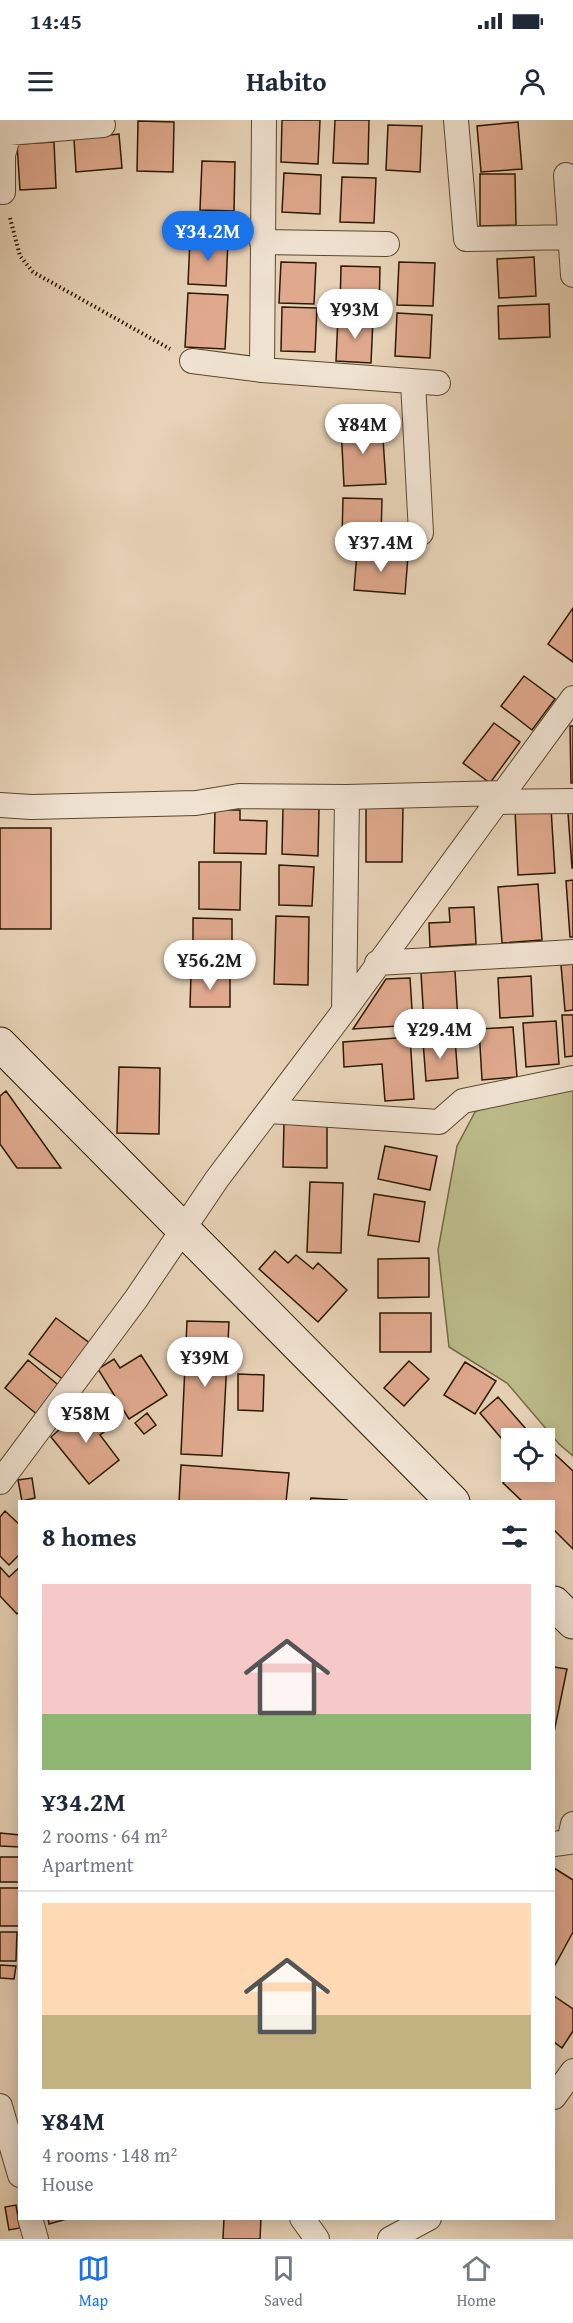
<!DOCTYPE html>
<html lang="en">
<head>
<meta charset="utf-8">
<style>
	body { margin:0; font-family:"Gentium Book Plus",serif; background:#f6f6f7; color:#1f2937; height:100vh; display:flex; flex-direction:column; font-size:22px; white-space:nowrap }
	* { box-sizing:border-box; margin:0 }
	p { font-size:20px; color:#747a83 }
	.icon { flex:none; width:33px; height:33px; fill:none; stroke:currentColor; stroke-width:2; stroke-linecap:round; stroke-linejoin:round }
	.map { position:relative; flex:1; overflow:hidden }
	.drawer { position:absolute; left:18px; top:1380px; width:537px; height:720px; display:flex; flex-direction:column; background:#fff; border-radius:0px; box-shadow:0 3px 15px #0003 }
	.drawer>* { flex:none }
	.controls { position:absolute; left:501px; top:1308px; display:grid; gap:12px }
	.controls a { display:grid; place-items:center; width:54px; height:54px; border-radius:0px; background:#fff; box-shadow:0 3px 15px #0003; font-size:30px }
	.price { position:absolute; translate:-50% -51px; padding:0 14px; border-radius:21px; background:#fff; color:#222; font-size:20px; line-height:39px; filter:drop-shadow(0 2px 3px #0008) }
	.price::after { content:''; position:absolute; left:50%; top:36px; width:18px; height:14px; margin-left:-9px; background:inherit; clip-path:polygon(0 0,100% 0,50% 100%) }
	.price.on { background:#1a73e8; color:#fff }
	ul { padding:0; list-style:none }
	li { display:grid; align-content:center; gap:12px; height:318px; padding:0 24px }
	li+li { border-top:2px solid #e0e1e3 }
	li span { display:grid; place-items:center; height:186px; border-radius:0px; color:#555 }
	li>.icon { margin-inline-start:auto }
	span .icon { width:108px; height:108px; fill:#fffc; stroke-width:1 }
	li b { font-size:26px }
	h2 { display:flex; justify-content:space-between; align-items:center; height:72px; padding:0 24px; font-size:26px }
	.status { display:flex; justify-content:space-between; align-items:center; height:42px; padding:0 30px; background:#fff; direction:ltr }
	.status svg { height:16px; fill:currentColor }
	header { display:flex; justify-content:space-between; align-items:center; height:78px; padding:0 24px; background:#fff; font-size:27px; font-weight:700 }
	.tabs { display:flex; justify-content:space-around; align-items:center; height:84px; border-top:2px solid #e0e1e3; background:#fff; font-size:16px; color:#747a83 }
	.tabs a { display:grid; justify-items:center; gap:3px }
	.tabs .on { color:#1a73e8 }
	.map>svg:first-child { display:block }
	.green { fill:#bcbb8a; stroke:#746a45; stroke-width:1.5 }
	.building { fill:#e0a98e; stroke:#2b1900; stroke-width:1.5 }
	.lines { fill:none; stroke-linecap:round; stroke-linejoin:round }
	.street-casing { stroke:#5a482e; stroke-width:26 }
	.secondary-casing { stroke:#2b1900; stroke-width:35 }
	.path { stroke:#2b1900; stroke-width:4; stroke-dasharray:1.5 3; stroke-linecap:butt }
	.street { stroke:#f0e2d1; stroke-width:24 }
	.secondary { stroke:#f0e2d1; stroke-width:33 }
</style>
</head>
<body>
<div class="status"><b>14:45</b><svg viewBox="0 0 49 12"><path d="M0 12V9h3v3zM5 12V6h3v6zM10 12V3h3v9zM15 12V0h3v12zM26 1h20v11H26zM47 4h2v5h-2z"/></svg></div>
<header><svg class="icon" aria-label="menu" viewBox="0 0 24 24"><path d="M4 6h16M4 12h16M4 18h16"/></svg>Habito<svg class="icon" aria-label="person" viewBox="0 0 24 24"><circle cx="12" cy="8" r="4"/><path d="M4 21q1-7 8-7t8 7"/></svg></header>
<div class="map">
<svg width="573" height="2119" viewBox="0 0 573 2119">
	<rect width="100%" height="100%" fill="#e8d3b8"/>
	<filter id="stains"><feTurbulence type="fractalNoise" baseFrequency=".00333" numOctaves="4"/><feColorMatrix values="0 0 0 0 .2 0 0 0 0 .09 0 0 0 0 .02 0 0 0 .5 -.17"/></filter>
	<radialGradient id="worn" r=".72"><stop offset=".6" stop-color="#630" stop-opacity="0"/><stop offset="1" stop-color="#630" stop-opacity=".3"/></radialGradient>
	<path class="green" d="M573 966V1336L559 1324 507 1263 449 1227 438 1130 457 1026 475 992 500 979Z"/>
	<path class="building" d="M282 0H320L318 44 281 42Z
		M335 0H369L368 44 333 43Z
		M138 1 174 2 173 52 137 51Z
		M518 2 522 49 481 52 477 6Z
		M388 5 422 6 420 52 386 50Z
		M119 14 122 48 76 52 74 19Z
		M54 22 56 68 20 70 17 24Z
		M202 41 235 42 234 91 200 90Z
		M284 53 321 55 320 94 282 92Z
		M480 54H515L516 105 480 106Z
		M342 57 376 58 374 103 340 102Z
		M190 119 228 121 226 166 188 164Z
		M534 137 536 176 499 178 497 139Z
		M281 142 316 143 314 184 279 183Z
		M399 142 435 143 433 186 397 185Z
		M341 146 380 147 379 191 340 189Z
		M188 173 228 175 225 229 185 227Z
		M549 184 550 217 499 219 498 186Z
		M282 187 317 188 315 232 281 231Z
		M397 193 432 195 430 238 395 236Z
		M338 197 373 199 371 243 336 241Z
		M382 303 386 364 344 366 341 306Z
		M343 378 382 379 381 418 342 417Z
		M357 432 408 436 405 474 354 470Z
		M573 488V542L548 524Z
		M524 556 555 579 532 610 501 586Z
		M494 603 520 622 490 663 463 643Z
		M570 606H573V663H571Z
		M366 687 403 688 402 742H366Z
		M283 688 319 689 318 736 282 734Z
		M551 688 555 753 518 755 515 690Z
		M215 690H240V700L267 701 266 734 214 733Z
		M568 693H573V748H572Z
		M0 708H51V809H0Z
		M199 742H241L240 790 199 789Z
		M279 745 314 747 312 786 279 785Z
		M573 760V817H570L566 761Z
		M538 764 542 820 502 823 498 767Z
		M474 787 476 824 430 827 429 803 450 802 449 788Z
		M276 796 309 797 308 865 274 864Z
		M193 798 232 799V847H193Z
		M573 844V890L565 891 561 845Z
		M455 851 458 901 424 903 421 853Z
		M191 854H230V887H190Z
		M531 856 533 896 500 898 498 858Z
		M410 858 413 905 353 909 386 859Z
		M562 895H573V936L565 937Z
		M556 901 559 944 526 947 523 903Z
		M513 907 517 957 482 960 479 909Z
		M410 917 414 979 385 981 382 944 344 947 343 922Z
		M455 919 458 958 426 961 423 921Z
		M119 947 160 948 159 1014 117 1013Z
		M6 971 61 1048H17L0 1024V976Z
		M284 1003H327V1048L283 1047Z
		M385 1026 437 1036 430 1070 378 1059Z
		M310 1062 343 1063 341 1133 307 1132Z
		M374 1074 425 1082 419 1122 368 1115Z
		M275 1131 288 1143 296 1135 313 1149 318 1143 347 1170 318 1202 259 1149Z
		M429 1138V1177L378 1178V1139Z
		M380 1193H431V1232H380Z
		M56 1198 91 1224 64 1260 29 1234Z
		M187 1201 229 1202 222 1336 181 1334Z
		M141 1235 167 1275 129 1299 98 1249 114 1239 120 1248Z
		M28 1240 62 1268 39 1296 5 1268Z
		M409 1241 429 1259 404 1286 384 1268Z
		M465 1242 496 1261 475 1294 444 1275Z
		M238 1254 264 1255 263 1291 238 1290Z
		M498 1277 526 1309 515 1318H512L507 1325 480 1293Z
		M88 1284 108 1309 100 1315 119 1340 89 1364 51 1317Z
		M147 1293 156 1305 144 1314 135 1303Z
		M544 1324 573 1351V1429L554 1410V1382H523L503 1363 514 1352H544Z
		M181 1345 289 1353 286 1382H179Z
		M32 1358 35 1378 22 1381 18 1360Z
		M311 1378 347 1380V1382H310Z
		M5 1391 20 1405V1434L9 1445 0 1436V1397Z
		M0 1447 9 1457 20 1447V1491L17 1494 0 1476Z
		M554 1547 567 1549 554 1612Z
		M0 1713 20 1715V1727L0 1726Z
		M0 1737H20V1762H0Z
		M554 1748 573 1760V1812L554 1847Z
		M0 1768H19L20 1806H0Z
		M0 1812H17L16 1841H0Z
		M0 1845 16 1846 14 1859 0 1858Z
		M554 1876 573 1889V1911L562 1928 554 1922Z
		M16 2085 20 2108 9 2110 5 2087Z
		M48 2098H70L49 2104Z
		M224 2098H261L260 2119H223Z"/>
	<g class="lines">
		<defs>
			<path id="street" d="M456 0 466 119 573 117
				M9 13 103 5
				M566 55 573 155
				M3 72V35L9 13 8 0
				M262 122 387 124
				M192 241 262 250 438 263
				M262 250 264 0
				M413 262 421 413
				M495 682 573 681
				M0 685 31 687 196 683 239 676 347 677 503 673
				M377 843 573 832
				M344 891 347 677
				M269 991 439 1002 463 981 573 958
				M0 1362 136 1179 217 1059 344 891 573 578
				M554 1724 569 1722 573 1704
				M554 1977 573 1951
				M0 1986 20 2055
				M30 2098 36 2119
				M302 2098 317 2119
				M390 2119 429 2098"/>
			<path id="secondary" d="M0 924 453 1382
				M554 1483 573 1502"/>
		</defs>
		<use href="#street" class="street-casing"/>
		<use href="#secondary" class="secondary-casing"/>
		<path class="path" d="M10 98 20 136 33 152 170 229"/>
		<use href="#street" class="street"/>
		<use href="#secondary" class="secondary"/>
	</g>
	<rect width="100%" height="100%" filter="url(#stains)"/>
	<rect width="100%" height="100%" fill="url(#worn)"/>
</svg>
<div class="controls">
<a><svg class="icon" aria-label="locate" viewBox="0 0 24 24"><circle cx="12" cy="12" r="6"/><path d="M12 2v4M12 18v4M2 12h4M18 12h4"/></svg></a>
</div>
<b class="price on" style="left:208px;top:142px">¥34.2M</b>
<b class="price" style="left:355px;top:220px">¥93M</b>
<b class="price" style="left:363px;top:335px">¥84M</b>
<b class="price" style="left:381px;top:453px">¥37.4M</b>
<b class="price" style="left:210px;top:871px">¥56.2M</b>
<b class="price" style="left:440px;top:940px">¥29.4M</b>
<b class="price" style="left:205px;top:1268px">¥39M</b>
<b class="price" style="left:86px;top:1324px">¥58M</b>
<section class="drawer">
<h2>8 homes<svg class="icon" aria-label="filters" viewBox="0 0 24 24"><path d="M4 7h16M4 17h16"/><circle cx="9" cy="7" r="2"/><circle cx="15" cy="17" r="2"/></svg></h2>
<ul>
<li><span style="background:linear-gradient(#f6c9c9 70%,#8fb573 0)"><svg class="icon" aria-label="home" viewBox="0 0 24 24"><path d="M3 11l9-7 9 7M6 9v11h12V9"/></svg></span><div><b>¥34.2M</b><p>2 rooms · 64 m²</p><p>Apartment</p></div></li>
<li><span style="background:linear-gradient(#ffd9b3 60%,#c2b280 0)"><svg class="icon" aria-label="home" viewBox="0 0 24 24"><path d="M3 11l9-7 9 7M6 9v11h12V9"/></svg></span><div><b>¥84M</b><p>4 rooms · 148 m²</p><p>House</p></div></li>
</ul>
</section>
</div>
<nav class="tabs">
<a class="on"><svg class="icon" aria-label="map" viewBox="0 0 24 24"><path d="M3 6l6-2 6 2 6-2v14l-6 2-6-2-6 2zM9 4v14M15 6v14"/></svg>Map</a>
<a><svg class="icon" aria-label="saved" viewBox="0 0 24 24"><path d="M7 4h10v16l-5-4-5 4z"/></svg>Saved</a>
<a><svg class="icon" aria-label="home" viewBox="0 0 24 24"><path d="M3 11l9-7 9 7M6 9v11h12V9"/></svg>Home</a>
</nav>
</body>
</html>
